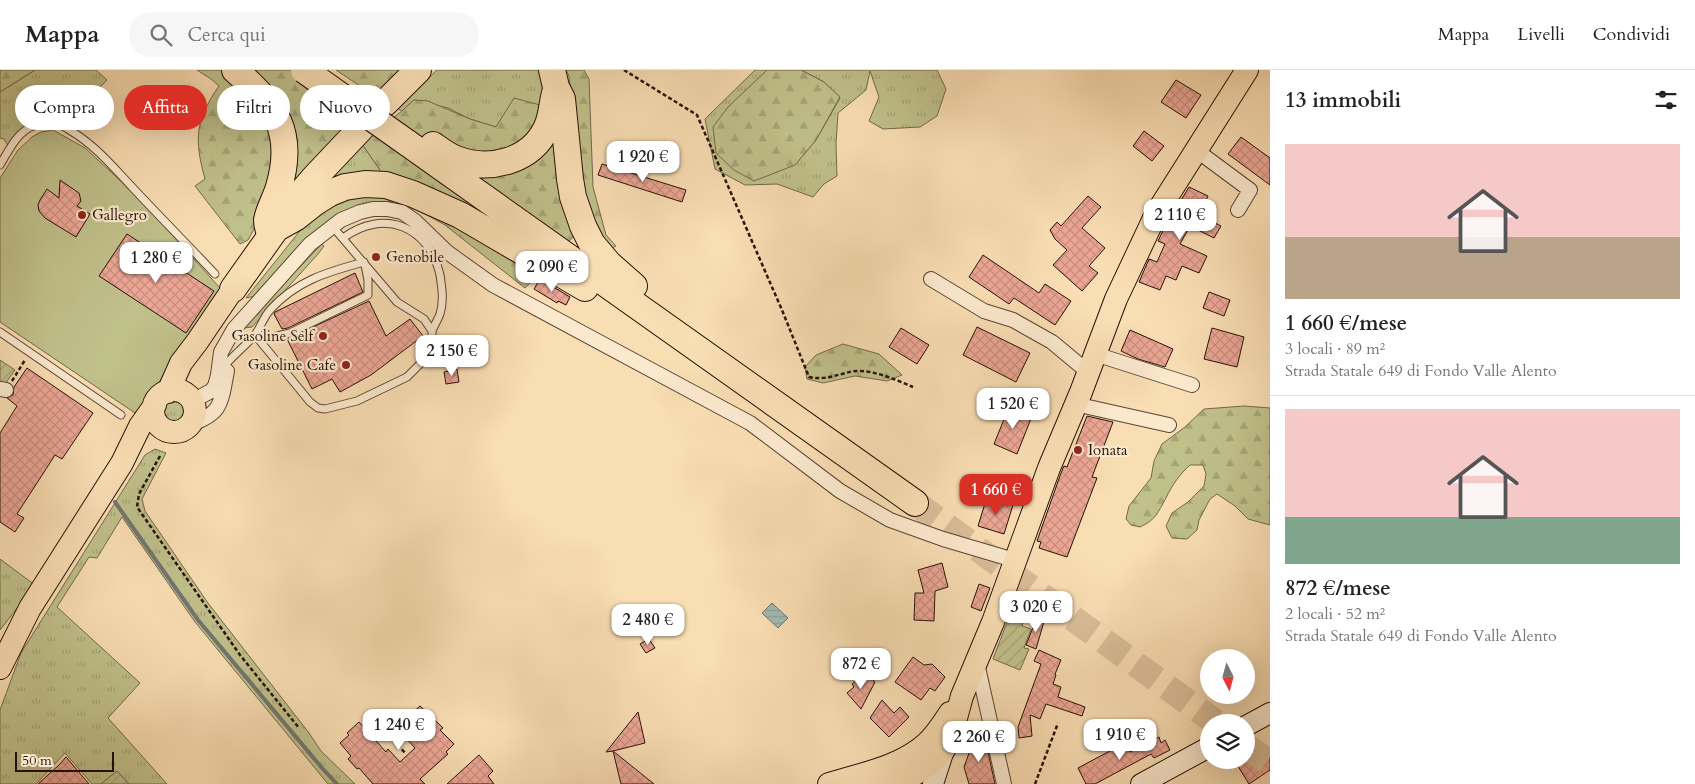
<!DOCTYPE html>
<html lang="it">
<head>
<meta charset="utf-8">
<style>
	body { margin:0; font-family:Cardo,serif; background:#f6f6f6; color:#222; height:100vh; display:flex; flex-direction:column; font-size:19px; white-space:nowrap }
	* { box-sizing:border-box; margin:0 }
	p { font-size:16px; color:#767676 }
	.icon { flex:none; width:28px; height:28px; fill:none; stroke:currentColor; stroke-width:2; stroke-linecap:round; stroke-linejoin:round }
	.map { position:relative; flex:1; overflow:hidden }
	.details { display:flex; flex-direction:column; background:#fff; width:425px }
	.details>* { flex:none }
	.guide { position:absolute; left:15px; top:15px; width:475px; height:45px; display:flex; gap:10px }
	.needle { width:32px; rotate:174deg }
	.controls { position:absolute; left:1200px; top:579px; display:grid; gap:10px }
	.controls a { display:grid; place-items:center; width:55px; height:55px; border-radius:50%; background:#fff; box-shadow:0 5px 20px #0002; font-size:25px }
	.scale { position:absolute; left:15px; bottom:12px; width:99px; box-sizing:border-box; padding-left:5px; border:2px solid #281108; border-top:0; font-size:14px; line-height:18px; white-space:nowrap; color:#281108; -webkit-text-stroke:4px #fbe9ce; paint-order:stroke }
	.price { position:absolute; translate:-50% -42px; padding:0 11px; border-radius:10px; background:#fff; color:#222; font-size:16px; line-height:32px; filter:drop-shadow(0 1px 2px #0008) }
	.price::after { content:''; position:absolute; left:50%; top:30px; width:15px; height:11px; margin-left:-8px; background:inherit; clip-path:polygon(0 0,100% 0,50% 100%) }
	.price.active { background:#d93025; color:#fff }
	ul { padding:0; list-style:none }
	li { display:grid; align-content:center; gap:10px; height:265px; padding:0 15px }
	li+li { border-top:1px solid #e0e0e0 }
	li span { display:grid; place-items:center; height:155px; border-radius:0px; color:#555 }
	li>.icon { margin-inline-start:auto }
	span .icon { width:90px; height:90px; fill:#fffc; stroke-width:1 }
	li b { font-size:21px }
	h2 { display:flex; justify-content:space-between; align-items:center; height:60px; padding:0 15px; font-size:21px }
	.chip { padding:0 18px; border-radius:22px; background:#fff; box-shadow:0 5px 20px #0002; font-size:18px; line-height:45px }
	.chip.active { background:#d93025; color:#fff }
	header { display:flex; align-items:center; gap:30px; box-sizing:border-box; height:70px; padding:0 25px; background:#fff; border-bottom:1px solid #e0e0e0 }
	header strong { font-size:24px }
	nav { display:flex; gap:28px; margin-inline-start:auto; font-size:18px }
	.search { width:350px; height:45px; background:#f6f6f6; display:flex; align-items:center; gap:12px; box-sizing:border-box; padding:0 18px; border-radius:28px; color:#767676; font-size:19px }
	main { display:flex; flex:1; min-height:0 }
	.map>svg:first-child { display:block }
	.grass { fill:url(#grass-tufts); stroke:#74684a }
	.forest { fill:url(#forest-firs); stroke:#74684a }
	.garden { fill:url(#garden-furrows); stroke:#74684a }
	.pitch { fill:#c0c08b; stroke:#74684a }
	.water { fill:url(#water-rules); stroke:#717670 }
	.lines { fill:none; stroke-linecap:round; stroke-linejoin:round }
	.stream { stroke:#717670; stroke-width:4 }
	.building { fill:url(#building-cross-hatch); stroke:#281108 }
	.highway-tunnel { stroke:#dabe99; stroke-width:26; stroke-dasharray:26 13; stroke-linecap:butt }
	.lane-casing { stroke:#5c4433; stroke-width:9 }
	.street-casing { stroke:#5c4433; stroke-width:16 }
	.secondary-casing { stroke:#281108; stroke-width:22 }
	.primary-casing { stroke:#281108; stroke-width:24 }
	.highway-casing { stroke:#281108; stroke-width:28 }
	.path { stroke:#281108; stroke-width:2.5; stroke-dasharray:4 2.5; stroke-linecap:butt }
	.lane { stroke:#fbe9ce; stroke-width:7 }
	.street { stroke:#fbe9ce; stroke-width:14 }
	.secondary { stroke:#fbe9ce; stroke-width:20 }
	.primary { stroke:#f9ddb3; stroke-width:22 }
	.highway { stroke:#f9ddb3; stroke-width:26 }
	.highway-bridge-casing { stroke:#281108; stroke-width:28; stroke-linecap:butt }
	.highway-bridge { stroke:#f9ddb3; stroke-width:26 }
	.poi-dot { fill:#8f2418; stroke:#fbe9ce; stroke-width:2 }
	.labels { text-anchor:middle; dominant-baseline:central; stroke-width:4.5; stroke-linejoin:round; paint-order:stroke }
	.poi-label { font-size:15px; fill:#281108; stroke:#fbe9ce; text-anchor:start }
</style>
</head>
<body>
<header>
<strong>Mappa</strong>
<div class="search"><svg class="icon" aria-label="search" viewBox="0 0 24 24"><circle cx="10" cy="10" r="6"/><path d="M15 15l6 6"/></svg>Cerca qui</div>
<nav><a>Mappa</a><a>Livelli</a><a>Condividi</a></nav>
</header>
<main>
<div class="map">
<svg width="1270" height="714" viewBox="0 0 1270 714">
	<defs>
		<pattern id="grass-tufts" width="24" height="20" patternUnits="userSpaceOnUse" patternTransform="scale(1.25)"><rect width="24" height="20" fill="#c0c08b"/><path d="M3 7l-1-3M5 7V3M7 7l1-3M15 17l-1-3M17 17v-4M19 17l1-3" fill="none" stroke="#a5a476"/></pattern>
		<pattern id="forest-firs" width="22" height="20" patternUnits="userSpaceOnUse" patternTransform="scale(1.25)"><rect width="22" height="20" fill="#c0c08b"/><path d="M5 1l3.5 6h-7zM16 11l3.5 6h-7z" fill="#a5a476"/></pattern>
		<pattern id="garden-furrows" width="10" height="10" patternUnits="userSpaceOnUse" patternTransform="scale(1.25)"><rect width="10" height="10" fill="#c0c08b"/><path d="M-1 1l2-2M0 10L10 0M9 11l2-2" fill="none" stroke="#a5a476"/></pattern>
		<pattern id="water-rules" width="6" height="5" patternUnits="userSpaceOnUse" patternTransform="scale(1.25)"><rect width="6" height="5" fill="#a1bab5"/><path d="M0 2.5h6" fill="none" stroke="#8b9f9a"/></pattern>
		<pattern id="building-cross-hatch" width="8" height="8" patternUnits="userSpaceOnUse" patternTransform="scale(1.25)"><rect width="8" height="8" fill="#eca695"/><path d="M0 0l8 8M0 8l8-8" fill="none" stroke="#ca8e7f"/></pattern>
	</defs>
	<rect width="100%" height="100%" fill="#f9ddb3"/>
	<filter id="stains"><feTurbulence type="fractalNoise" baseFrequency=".004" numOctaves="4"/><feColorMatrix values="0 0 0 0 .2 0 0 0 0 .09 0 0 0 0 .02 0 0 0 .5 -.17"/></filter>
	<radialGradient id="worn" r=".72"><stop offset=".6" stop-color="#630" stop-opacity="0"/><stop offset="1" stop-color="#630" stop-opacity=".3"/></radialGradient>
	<path class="grass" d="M35 0H96L107 10 65 52C38 43 23 54 8 76L4 69 0 68V22Z
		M437 0H544L551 36 503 46 496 57 470 49 448 38 414 30 402 41 397 38Z
		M755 0H767L760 7 795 95 816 70 840 28 824 12 801 0H937L946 19 937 46 920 57 883 59 869 51 879 27 870 1 866 20 838 43 836 74 837 106 824 114 813 127 777 114 745 115 715 99 705 49Z
		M362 74 380 100V108L320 115Z
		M363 119 393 131 361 137 255 226 246 228 307 152Z
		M322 174 324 176 318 184 252 257 244 258 288 209Z
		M164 341a11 11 0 1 1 22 0a11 11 0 1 1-22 0Z
		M155 379 166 383 142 429 145 441 208 533 309 663 321 681 355 714H328L195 552 122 447 97 488 89 487 57 537 140 613 108 648 167 714H129L117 701 101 714H92L65 683 36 714H0V640L21 583 145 385Z
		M0 489 35 515 0 560Z"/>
	<path class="forest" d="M0 0H35L0 22Z
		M197 0H290L356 46 286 124 273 50 269 132 248 170 240 174 195 116 205 109C194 69 195 51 219 16L211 9Z
		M336 0H399L375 26Z
		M566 0H584L589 9 593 117 606 165 616 176 606 181 580 125 569 6Z
		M767 0H801L824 12 840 27 816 70 795 95 754 111 734 100 716 83 713 57 728 37Z
		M514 28 540 35 554 60 574 166 525 218 445 155 407 134 380 127V100L362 74C378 58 398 46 414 30L428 31 470 49 496 57Z
		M843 274 879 284 902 305 887 311 855 306 823 313 807 309 805 297 816 285Z
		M1244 336 1270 338V455L1248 449 1235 436 1217 424 1210 429 1199 450 1197 460 1187 469 1172 468 1166 456 1172 443 1188 432 1204 416 1206 404 1203 395H1190C1180 404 1172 415 1166 428 1158 442 1156 450 1140 457L1131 455 1126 449 1129 436 1151 408 1154 391 1162 374 1185 357 1204 339Z"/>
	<path class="garden" d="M0 290 15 300 0 321Z
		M1012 539 1026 544 1022 556 1031 559 1024 578 1029 579 1020 600 993 589Z
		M117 701 129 714H101Z"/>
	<path class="pitch" d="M53 60 85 78 136 125 220 218 138 345 0 252V108L18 80 32 67 41 62Z"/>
	<path class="water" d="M772 533 788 548 778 558 762 543Z"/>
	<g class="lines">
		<path class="stream" d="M115 432 198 550 322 698 337 714"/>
	</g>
	<path class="building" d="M1176 10 1201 25 1186 48 1161 32Z
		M1144 61 1164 76 1152 91 1133 76Z
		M1241 67 1270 88V115L1228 84Z
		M602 94 686 120 682 132 598 105Z
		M60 110 79 123 81 131 77 136 90 144 76 167 45 148 39 141 38 135 40 130 47 119 59 128Z
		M1189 117 1208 126 1199 145 1221 156 1214 168 1190 156 1180 174 1207 186 1199 203 1182 196 1176 210 1166 206 1160 220 1139 212 1149 189 1157 192 1165 174 1158 171 1168 150H1169Z
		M1088 126 1101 137 1082 158 1105 178 1089 196 1098 203 1082 221 1053 195 1067 180 1055 169 1050 160 1057 152 1061 156Z
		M127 164 214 221 186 263 99 206Z
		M983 185 1039 223 1045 214 1071 231 1055 255 1014 228 1009 234 969 207Z
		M355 203 363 222 288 258 282 259 274 244 275 242Z
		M540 209 570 227 566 235 558 231 557 233 534 219Z
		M1209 222 1230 230 1224 246 1203 238Z
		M369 231 386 266 410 249 423 266 371 305 340 322 332 309 312 319 287 269Z
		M977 257 1030 283 1016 312 963 285Z
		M901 258 929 275 917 294 889 277Z
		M1212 258 1244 267 1237 297 1204 289Z
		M1130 260 1173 279 1165 297 1138 289 1121 281Z
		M27 298 93 343 62 389 55 385 17 444 24 448 15 462 0 452V363L17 336 7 328 13 325 14 317Z
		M457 299 459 312 446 314 444 302Z
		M1009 337 1032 346 1017 384 994 374Z
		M1087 346 1113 352 1092 407 1097 408 1067 487 1039 478 1041 472 1037 471 1061 403 1064 396 1067 397Z
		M987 427 1013 435 1004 464 978 456Z
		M942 493 948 517 935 521 934 551 914 550 915 523H924L918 500Z
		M979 514 990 518 981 541 971 537Z
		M1038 545 1045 548 1036 579 1026 575Z
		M649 569 655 578 646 583 640 574Z
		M1039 580 1061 590 1055 604 1056 605 1053 614 1061 617 1058 627 1085 637 1082 646 1046 634 1040 649 1030 645 1032 666 1019 668 1018 657 1041 594 1034 591Z
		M913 587 924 595 932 594 945 607 935 621 930 618 921 630 895 612Z
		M866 603 875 612 861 639 847 623 854 617 852 614Z
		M882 630 894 643 900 637 909 647 889 667 870 648Z
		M420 636 443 658 440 660 454 674 446 682 448 684 420 709 425 714H373L359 698 357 699 348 689 351 686 340 673 349 665 347 663 359 652 386 682 388 679 400 692 415 678 395 656 410 642 411 644Z
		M638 642 645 673 613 681 654 714H621L613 681 606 682Z
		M984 664 995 714H969L964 697 975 667Z
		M1159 667 1161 673 1165 670 1170 680 1154 688 1151 684 1095 714H1086L1078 698 1125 673 1130 682Z
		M1259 678 1265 687 1270 683V700L1249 714 1236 693 1240 690H1246V686Z
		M479 685 493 701 488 706 494 714H447Z
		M66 687 89 714H38L59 695Z"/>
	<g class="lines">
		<path class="highway-tunnel" d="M915 433 1215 652
			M1246 676 1270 693"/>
		<defs>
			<path id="lane" d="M0 95C12 75 20 55 46 53 54 52 64 56 71 61 95 75 114 98 133 118 160 147 188 175 215 204
				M343 168C384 138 429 156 440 205 442 218 444 231 440 244 438 250 434 255 432 261
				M0 262 121 345
				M255 265 310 332 318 338 325 339 357 331 407 307 426 288 432 272V261L424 249 397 232 333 157
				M255 265 273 267 290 263 368 225V210L365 195
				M222 299C231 287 243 278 254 266 260 259 263 248 270 240 296 211 327 202 364 192"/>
			<path id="street" d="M1196 80 1250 120 1238 140
				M931 209 984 241 1013 250 1052 272 1088 302
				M1095 284 1192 315
				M0 319 6 320
				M190 328 200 327 211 321 215 316 218 305 221 282 234 259 310 174 341 150 360 142 373 139H387L402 142 415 151 447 182 493 215 750 353 840 421 890 450 943 469 1014 490
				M1075 334 1169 355
				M190 354C223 344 221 331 227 301
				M977 593 1004 714"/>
			<path id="secondary" d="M1246 656 1270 643
				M933 714 944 680
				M1141 714 1209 677"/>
			<path id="primary" d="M153 341a21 21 0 1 1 42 0a21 21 0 1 1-42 0Z
				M168 322 181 293 197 272 233 219
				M0 598 30 538 122 393 140 356 155 335
				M829 714C862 704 900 697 926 674 936 665 943 654 950 643
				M878 714 897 711 912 706 930 694 944 680 953 659 962 626 993 552 1049 398 1081 322 1116 229 1156 144 1247 0"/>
			<path id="highway" d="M235 0C276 36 295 62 279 117 276 128 269 139 267 150 267 153 268 158 269 161
				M552 0 556 17 562 29 570 109 573 127 583 156 592 174 609 194 634 216
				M385 33 418 0
				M406 72 915 433
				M433 75C440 80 448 86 456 89 490 102 532 91 547 57 552 46 552 34 555 23
				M277 158 295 148 314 133 330 123 345 117 365 114 386 115 413 124 460 145 585 218
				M233 219 302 122 314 108 365 54"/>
		</defs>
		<use href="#lane" class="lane-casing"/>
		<use href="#street" class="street-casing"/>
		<use href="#secondary" class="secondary-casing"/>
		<use href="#primary" class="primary-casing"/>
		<use href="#highway" class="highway-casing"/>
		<path class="path" d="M624 0 697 45 782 240 809 307C827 311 839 303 856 301 874 300 897 310 913 317
			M12 311 25 290
			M160 386 139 424 137 437 240 585 299 658
			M371 646 406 684
			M1035 714 1058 653"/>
		<use href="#lane" class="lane"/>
		<use href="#street" class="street"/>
		<use href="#secondary" class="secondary"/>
		<use href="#primary" class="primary"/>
		<use href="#highway" class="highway"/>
		<defs>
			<path id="highway-bridge" d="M304 0 406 72"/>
		</defs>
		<use href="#highway-bridge" class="highway-bridge-casing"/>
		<use href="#highway-bridge" class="highway-bridge"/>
	</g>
	<g class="poi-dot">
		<circle cx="82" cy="145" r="5"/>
		<circle cx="376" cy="187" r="5"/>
		<circle cx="323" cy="266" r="5"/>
		<circle cx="346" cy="295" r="5"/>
		<circle cx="1078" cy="380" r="5"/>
	</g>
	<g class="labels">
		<g class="poi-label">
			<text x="92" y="145">Gallegro</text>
			<text x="386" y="187">Genobile</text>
			<text x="313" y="266" text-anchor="end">Gasoline Self</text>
			<text x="336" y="295" text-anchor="end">Gasoline Cafe</text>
			<text x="1088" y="380">Ionata</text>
		</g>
	</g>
	<rect width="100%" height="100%" filter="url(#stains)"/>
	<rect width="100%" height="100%" fill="url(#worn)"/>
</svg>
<div class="controls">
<a><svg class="needle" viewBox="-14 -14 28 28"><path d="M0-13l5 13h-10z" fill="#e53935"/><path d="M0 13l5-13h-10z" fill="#767676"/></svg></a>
<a><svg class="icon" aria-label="layers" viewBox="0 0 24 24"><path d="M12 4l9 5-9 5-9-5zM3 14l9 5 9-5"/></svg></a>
</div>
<div class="scale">50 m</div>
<b class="price" style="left:643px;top:113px">1 920 €</b>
<b class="price" style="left:1180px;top:171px">2 110 €</b>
<b class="price" style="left:156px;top:214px">1 280 €</b>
<b class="price" style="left:552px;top:223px">2 090 €</b>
<b class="price" style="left:452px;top:307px">2 150 €</b>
<b class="price" style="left:1013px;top:360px">1 520 €</b>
<b class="price active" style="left:996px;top:446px">1 660 €</b>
<b class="price" style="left:1036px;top:563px">3 020 €</b>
<b class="price" style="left:648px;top:576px">2 480 €</b>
<b class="price" style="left:861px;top:620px">872 €</b>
<b class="price" style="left:399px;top:681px">1 240 €</b>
<b class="price" style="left:1120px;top:691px">1 910 €</b>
<b class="price" style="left:979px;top:693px">2 260 €</b>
<div class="guide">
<a class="chip">Compra</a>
<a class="chip active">Affitta</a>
<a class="chip">Filtri</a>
<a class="chip">Nuovo</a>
</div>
</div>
<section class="details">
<h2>13 immobili<svg class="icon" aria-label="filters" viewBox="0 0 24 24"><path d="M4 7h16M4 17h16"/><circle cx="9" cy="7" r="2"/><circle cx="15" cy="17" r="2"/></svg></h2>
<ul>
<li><span style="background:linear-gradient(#f6c9c9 60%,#b9a48a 0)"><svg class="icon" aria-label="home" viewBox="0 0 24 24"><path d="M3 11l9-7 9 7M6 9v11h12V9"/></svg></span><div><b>1 660 €/mese</b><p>3 locali · 89 m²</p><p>Strada Statale 649 di Fondo Valle Alento</p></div></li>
<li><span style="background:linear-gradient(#f6c9c9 70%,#7fa58c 0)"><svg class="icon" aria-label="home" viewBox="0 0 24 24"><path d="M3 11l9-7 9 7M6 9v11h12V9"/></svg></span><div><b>872 €/mese</b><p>2 locali · 52 m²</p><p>Strada Statale 649 di Fondo Valle Alento</p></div></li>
</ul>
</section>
</main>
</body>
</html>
